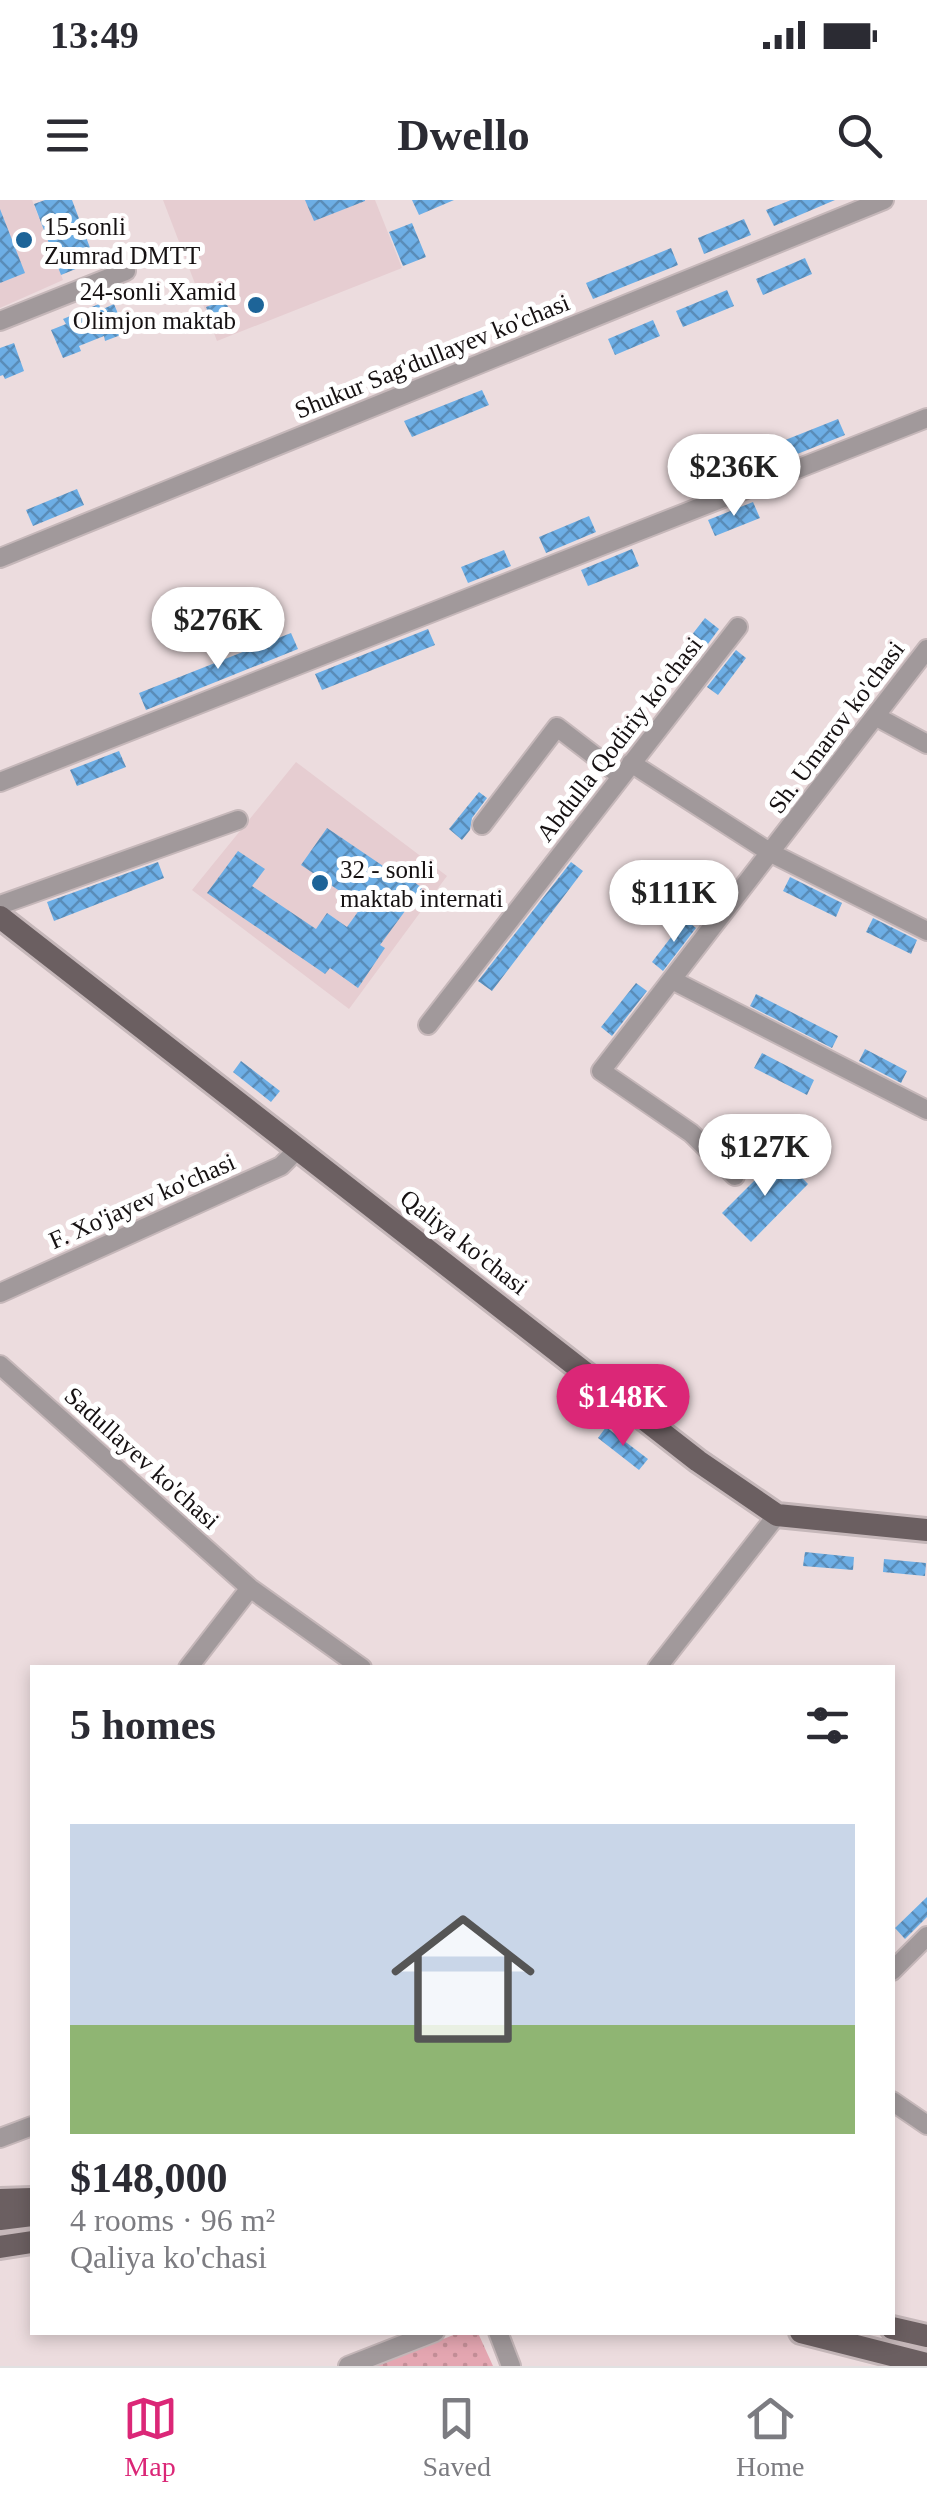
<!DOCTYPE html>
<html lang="en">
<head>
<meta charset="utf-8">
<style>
	body { margin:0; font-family:Georgia,serif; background:#f2f2f3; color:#2b2b33; height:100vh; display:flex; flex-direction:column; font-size:38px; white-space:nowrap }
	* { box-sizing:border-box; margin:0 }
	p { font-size:32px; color:#7c7c81 }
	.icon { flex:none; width:55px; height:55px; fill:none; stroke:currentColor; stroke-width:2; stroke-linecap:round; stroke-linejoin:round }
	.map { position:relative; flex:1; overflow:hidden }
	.drawer { position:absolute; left:30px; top:1465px; width:865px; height:670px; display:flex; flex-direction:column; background:#fff; border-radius:0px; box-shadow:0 5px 15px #0003 }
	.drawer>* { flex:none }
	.price { position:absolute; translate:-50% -85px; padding:0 22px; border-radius:35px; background:#fff; color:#222; font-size:32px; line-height:65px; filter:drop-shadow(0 2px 5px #0008) }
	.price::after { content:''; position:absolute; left:50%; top:60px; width:30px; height:22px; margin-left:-15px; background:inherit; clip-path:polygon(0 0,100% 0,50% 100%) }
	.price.active { background:#db2777; color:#fff }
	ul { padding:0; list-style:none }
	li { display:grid; align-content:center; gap:20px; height:530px; padding:0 40px }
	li+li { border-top:2px solid #e1e1e2 }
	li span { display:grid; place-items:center; height:310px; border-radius:0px; color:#555 }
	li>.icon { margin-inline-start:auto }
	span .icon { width:180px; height:180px; fill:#fffc; stroke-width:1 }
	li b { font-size:42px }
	h2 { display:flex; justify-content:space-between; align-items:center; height:120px; padding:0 40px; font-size:42px }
	.status { display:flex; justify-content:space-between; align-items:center; height:70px; padding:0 50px; background:#fff; direction:ltr }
	.status svg { height:28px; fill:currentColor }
	header { display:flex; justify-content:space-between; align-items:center; height:130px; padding:0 40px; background:#fff; font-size:45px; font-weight:700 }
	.dock { display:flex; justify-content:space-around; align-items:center; height:140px; border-top:2px solid #e1e1e2; background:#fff; font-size:28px; color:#7c7c81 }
	.dock a { display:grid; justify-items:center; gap:5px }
	.dock .active { color:#db2777 }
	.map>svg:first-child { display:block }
	.built { fill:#e6cdd1 }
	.grass { fill:url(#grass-dots) }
	.building { fill:url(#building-cross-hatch) }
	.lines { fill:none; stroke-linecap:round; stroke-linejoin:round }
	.minor-casing { stroke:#c5b7b9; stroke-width:22 }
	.major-casing { stroke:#c5b7b9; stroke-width:28 }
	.minor { stroke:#a1999b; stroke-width:18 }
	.major { stroke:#6b5f61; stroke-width:22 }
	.poi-dot { fill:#1d6498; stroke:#fff; stroke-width:4 }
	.labels { text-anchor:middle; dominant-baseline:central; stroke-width:10; stroke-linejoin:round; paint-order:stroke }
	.poi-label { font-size:25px; fill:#161112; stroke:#fff; text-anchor:start }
	.street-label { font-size:25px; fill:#161112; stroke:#fff }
</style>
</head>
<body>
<div class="status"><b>13:49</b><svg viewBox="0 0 49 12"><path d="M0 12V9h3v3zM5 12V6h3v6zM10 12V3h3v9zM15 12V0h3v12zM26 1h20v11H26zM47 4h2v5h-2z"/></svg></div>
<header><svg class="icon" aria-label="menu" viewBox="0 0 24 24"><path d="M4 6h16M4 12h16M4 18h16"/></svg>Dwello<svg class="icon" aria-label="search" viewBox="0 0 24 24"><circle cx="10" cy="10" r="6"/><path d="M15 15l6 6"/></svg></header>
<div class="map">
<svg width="927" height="2166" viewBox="0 0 927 2166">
	<defs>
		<pattern id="grass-dots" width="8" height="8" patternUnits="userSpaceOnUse" patternTransform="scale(2.5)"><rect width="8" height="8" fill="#e4a6b1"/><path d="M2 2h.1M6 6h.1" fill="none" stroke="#c38e97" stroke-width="1.8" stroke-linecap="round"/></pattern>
		<pattern id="building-cross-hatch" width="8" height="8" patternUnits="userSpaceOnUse" patternTransform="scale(2.5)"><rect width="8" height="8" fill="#6daee5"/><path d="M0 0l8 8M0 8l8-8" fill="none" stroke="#598cb8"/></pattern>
	</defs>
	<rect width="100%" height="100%" fill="#ecdcde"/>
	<path class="built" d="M0 0H32L63 80 0 108Z
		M163 0H375L402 68 217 141Z
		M296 562 447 676 349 809 192 690Z"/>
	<path class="grass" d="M461 2132 478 2133 493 2166H375Z"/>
	<path class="building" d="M45 0H72L95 61 61 75 34 4Z
		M305 0H365V1L314 21Z
		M412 0H454L419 15Z
		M791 0H835L774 26 766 10Z
		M0 9 25 73 0 83Z
		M744 19 751 35 704 54 698 38Z
		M412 23 426 57 403 66 389 32Z
		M671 48 678 65 593 99 586 83Z
		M805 58 812 74 763 95 756 79Z
		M727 90 734 106 683 127 676 111Z
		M225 100 231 114 211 121 206 107Z
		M99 104 101 110 114 104 126 133 105 141 104 136 79 146 81 151 63 158 51 130 66 124 63 119Z
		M653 120 660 136 615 155 608 139Z
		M14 143 24 171 5 179 3 175 0 176V148Z
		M482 190 489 205 412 237 404 221Z
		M838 219 845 235 699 293 692 277Z
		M77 289 84 305 33 326 26 310Z
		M753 302 760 318 715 336 708 320Z
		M589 316 596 332 546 353 539 337Z
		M632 349 639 366 588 386 581 370Z
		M504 350 511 366 468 383 461 367Z
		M705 418 719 429 688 471 673 459Z
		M428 429 435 445 322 490 315 474Z
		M291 433 298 449 146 510 139 493Z
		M736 450 746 458 718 495 707 487Z
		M119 551 126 567 77 586 70 570Z
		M479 592 487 598 472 618 470 630 462 640 449 629Z
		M327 628 389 670 392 665 422 688 380 745 385 748 358 788 330 768 325 774 207 693 238 651 265 669 252 686 316 729 327 713 347 727 362 706 301 665Z
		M158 662 164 678 54 721 47 702Z
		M571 662 583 671 492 791 478 781Z
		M790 677 842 703 836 717 783 691Z
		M873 718 917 740 911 754 866 732Z
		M685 719 696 728 663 771 652 762Z
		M636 783 647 791 612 836 601 827Z
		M756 794 838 836 832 848 750 806Z
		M865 849 907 871 901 883 859 861Z
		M762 853 814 880 807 895 754 868Z
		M241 861 280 891 271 902 233 872Z
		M780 955 808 984 751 1042 722 1013Z
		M606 1227 648 1259 639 1270 598 1238Z
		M805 1352 854 1357 853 1370 803 1366Z
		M884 1359 926 1363 925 1376 883 1372Z
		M927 1697V1717L905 1739 895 1728Z"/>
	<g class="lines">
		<defs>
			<path id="minor" d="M0 121 126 71
				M0 358 884 0
				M875 516 927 544
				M631 563 771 653 927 731
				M0 582 927 218
				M482 625 557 527 621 576
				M0 705 238 620
				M674 781 927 910
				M428 825 738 427
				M735 976 691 933 601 871 927 449
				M0 1093 281 966 299 948
				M0 1165 250 1388 362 1468
				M188 1468 250 1388
				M657 1468 777 1315
				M892 1771 927 1736
				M892 1901 927 1925
				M0 1938 32 1926
				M498 2132 511 2166
				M348 2166 435 2132"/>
			<path id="major" d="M0 717 698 1261 777 1315 927 1330
				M0 2000 32 1999
				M0 2019 32 2015
				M0 2047 32 2042
				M892 2128 927 2136
				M801 2132 927 2164"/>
		</defs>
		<use href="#minor" class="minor-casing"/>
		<use href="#major" class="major-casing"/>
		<use href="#minor" class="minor"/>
		<use href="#major" class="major"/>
	</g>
	<g class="poi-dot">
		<circle cx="24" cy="40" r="10"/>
		<circle cx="256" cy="105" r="10"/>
		<circle cx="320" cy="683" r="10"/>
	</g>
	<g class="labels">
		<g class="poi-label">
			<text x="44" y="26">15-sonli<tspan x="44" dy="29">Zumrad DMTT</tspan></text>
			<text x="236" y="91" text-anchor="end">24-sonli Xamid<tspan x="236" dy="29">Olimjon maktab</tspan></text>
			<text x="340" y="669">32 - sonli<tspan x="340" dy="29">maktab internati</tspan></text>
		</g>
		<g class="street-label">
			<text transform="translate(432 156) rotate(-22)">Shukur Sag'dullayev ko'chasi</text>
			<text transform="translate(836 527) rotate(-53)">Sh. Umarov ko'chasi</text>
			<text transform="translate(619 539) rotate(-52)">Abdulla Qodiriy ko'chasi</text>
			<text transform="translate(142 1001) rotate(-24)">F. Xo'jayev ko'chasi</text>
			<text transform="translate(464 1042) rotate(38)">Qaliya ko'chasi</text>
			<text transform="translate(142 1258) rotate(42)">Sadullayev ko'chasi</text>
		</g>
	</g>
</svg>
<b class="price" style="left:734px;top:319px">$236K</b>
<b class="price" style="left:218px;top:472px">$276K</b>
<b class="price" style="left:674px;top:745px">$111K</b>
<b class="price" style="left:765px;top:999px">$127K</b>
<b class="price active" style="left:623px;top:1249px">$148K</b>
<section class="drawer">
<h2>5 homes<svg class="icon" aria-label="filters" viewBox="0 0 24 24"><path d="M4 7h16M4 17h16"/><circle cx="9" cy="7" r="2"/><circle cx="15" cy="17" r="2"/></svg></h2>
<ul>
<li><span style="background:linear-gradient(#c9d6e8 65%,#8fb573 0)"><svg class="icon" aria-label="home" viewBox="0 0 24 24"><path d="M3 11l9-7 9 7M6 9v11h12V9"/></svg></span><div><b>$148,000</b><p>4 rooms · 96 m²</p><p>Qaliya ko'chasi</p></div></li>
</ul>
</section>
</div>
<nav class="dock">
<a class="active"><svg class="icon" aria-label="map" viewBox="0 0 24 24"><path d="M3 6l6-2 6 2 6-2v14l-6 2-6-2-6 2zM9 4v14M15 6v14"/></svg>Map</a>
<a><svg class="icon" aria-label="saved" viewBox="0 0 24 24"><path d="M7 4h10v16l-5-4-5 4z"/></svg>Saved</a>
<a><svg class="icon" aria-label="home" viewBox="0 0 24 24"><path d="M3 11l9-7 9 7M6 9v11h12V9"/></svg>Home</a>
</nav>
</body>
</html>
